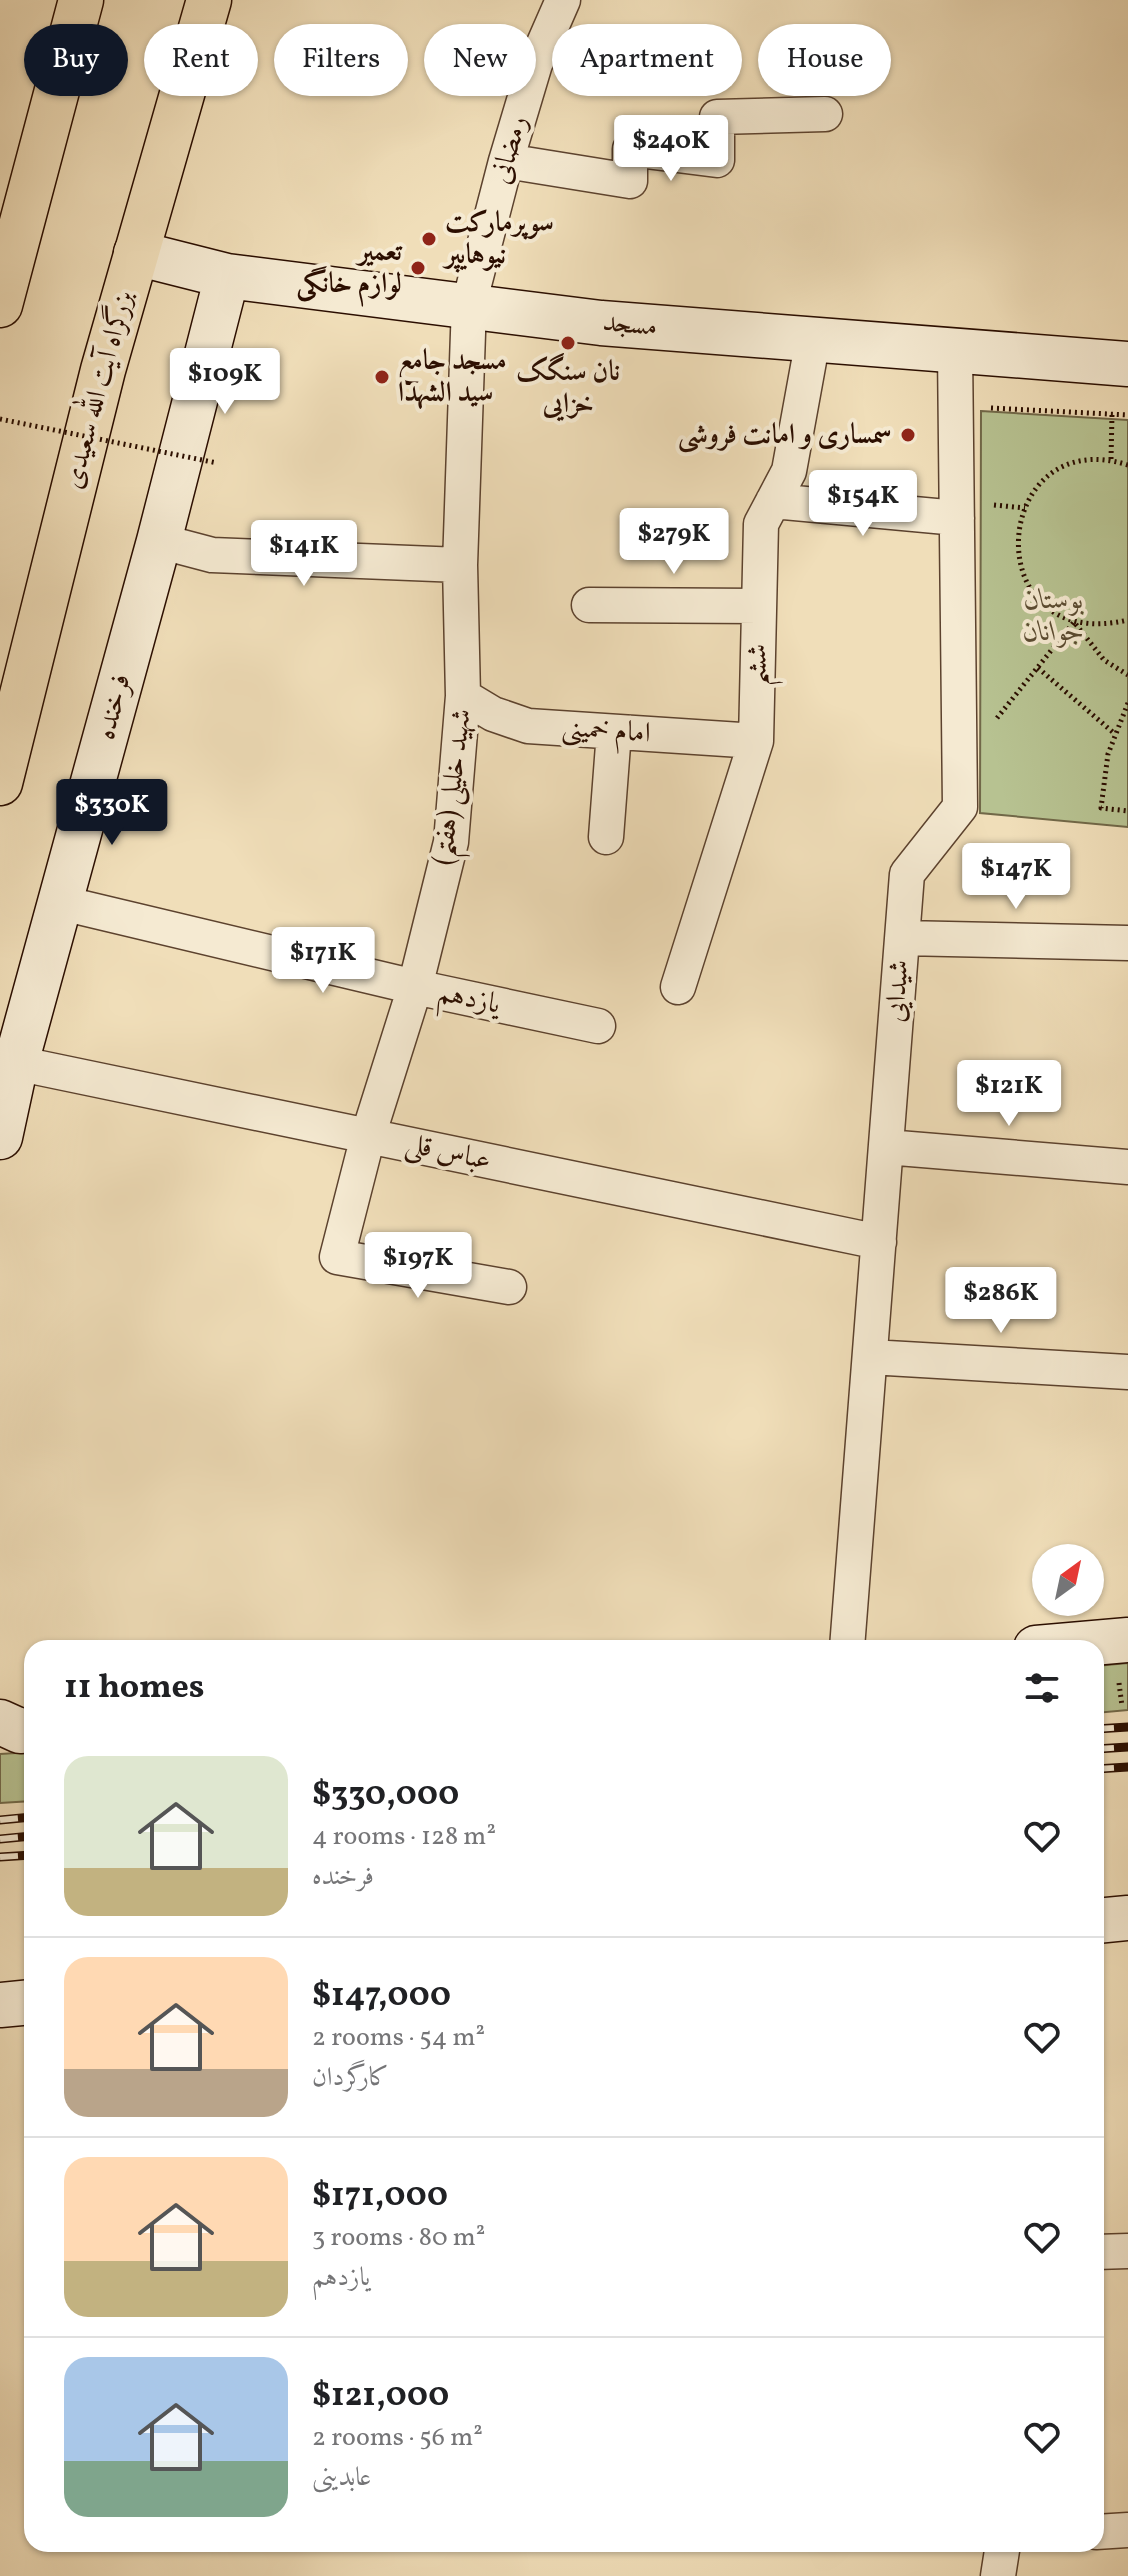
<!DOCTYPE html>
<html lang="en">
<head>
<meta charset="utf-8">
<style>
	body { margin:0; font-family:Vollkorn,Amiri,serif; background:#f2f2f2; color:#202124; height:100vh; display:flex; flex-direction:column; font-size:30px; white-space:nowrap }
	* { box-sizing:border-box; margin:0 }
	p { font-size:26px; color:#757577 }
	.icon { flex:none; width:44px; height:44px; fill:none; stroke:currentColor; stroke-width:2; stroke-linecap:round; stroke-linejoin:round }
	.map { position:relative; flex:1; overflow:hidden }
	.details { position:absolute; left:24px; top:1640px; width:1080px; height:912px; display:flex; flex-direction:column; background:#fff; border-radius:24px; box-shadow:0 2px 6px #0004 }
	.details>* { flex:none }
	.guide { position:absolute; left:24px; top:24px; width:1080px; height:72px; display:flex; gap:16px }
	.needle { width:52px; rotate:33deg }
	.buttons { position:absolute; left:1032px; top:1544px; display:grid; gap:16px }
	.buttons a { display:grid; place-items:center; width:72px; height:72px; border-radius:50%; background:#fff; box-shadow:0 2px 6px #0004; font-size:40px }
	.price { position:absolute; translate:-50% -68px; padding:0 18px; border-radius:8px; background:#fff; color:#222; font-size:26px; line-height:52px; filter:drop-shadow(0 2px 4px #0008) }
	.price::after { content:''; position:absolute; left:50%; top:48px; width:24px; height:18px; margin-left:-12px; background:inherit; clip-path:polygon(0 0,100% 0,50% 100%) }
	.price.selected { background:#111827; color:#fff }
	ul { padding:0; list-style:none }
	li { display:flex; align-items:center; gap:24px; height:200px; padding:0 40px }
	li+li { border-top:2px solid #e0e0e0 }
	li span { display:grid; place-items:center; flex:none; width:224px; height:160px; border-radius:24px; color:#555 }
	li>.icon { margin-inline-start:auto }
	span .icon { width:96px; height:96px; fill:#fffc; stroke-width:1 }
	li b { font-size:34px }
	h2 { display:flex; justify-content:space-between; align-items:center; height:96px; padding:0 40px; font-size:34px }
	.pill { padding:0 28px; border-radius:36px; background:#fff; box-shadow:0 2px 6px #0004; font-size:28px; line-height:72px }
	.pill.selected { background:#111827; color:#fff }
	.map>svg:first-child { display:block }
	.green { fill:#b7c291; stroke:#716848; stroke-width:2 }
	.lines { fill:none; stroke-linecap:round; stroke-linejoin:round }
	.street-casing { stroke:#5c422e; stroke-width:37 }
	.secondary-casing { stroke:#2b0e00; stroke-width:47 }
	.highway-casing { stroke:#2b0e00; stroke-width:47 }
	.path { stroke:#2b0e00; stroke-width:5; stroke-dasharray:2 4; stroke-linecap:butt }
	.street { stroke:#f5ead2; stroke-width:34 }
	.secondary { stroke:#f5ead2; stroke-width:44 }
	.highway { stroke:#f0deb9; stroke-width:44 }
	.rail-casing { stroke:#2b0e00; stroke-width:9 }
	.rail { stroke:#f5ead2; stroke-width:6; stroke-dasharray:18; stroke-linecap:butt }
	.path-bridge { stroke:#2b0e00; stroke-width:5; stroke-dasharray:2 4; stroke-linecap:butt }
	.poi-dot { fill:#8f2418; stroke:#f5ead2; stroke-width:3 }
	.labels { text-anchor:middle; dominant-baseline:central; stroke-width:8; stroke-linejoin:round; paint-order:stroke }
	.street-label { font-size:28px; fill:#2b0e00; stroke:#f5ead2 }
	.poi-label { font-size:28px; font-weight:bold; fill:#2b0e00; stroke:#f5ead2; text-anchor:start }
	.park-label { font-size:28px; font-style:italic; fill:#5c4d33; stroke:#f5ead2 }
</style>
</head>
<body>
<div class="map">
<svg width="1128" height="2576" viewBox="0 0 1128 2576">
	<rect width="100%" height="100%" fill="#f0deb9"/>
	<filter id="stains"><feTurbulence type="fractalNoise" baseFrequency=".0025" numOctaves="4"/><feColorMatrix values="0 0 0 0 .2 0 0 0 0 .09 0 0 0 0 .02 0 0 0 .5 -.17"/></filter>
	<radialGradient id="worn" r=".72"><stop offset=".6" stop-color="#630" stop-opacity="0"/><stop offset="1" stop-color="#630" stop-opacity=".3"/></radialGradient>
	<path class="green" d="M981 411 1128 420V827L980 813Z
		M1128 1663V1710L1096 1713V1666Z
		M32 1752V1801L0 1803V1754Z"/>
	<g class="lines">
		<defs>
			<path id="street" d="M506 161 630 181V149L717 160V117L825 114
				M773 501 957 518
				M159 541 212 555 460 565
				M589 605 759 606
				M463 696 493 714 528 726 756 741
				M606 837 614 732
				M62 903 415 987 598 1026
				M902 938 1128 943
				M678 987 756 741 761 524 789 471 813 339
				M16 1063 879 1242
				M886 1147 1128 1167
				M509 1287 337 1257 368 1136 415 987 451 842 463 696 460 565 469 304 506 161 535 64 563 0
				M870 1357 1128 1372
				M847 1648 907 874 960 807 955 351
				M1096 2252 1128 2251
				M1096 2532 1128 2530
				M998 2576 1003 2544"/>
			<path id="secondary" d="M136 253 227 276 601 323 1128 364
				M0 1137 16 1063 159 541 227 276
				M1036 1648 1128 1640
				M0 1722 20 1731 32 1730
				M1096 1921 1128 1918
				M0 2005 32 2002"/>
			<path id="highway" d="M0 305 81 0
				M0 783 103 370 209 0"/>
		</defs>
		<use href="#street" class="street-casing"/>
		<use href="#secondary" class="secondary-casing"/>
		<use href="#highway" class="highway-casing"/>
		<path class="path" d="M991 408 1128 415
			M1111 459 1112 414
			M1128 465C990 421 974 656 1128 620
			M994 505 1025 508
			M1038 668 1115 734
			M1128 703 1108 754 1101 808 1128 811
			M997 718 1074 622 1104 660 1128 675
			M1119 1683 1122 1706"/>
		<use href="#street" class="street"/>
		<use href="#secondary" class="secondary"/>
		<use href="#highway" class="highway"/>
		<defs>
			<path id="rail" d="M1096 1729 1128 1727
				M1096 1749 1128 1747
				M1096 1769 1128 1767
				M0 1820 32 1817
				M0 1839 32 1836
				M0 1857 32 1855"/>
		</defs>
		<use href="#rail" class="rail-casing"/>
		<use href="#rail" class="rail"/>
		<path class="path-bridge" d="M0 419 217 463"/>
	</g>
	<g class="poi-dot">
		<circle cx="429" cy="239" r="8"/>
		<circle cx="418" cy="268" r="8"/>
		<circle cx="568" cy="343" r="8"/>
		<circle cx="382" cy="377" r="8"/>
		<circle cx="908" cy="435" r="8"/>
	</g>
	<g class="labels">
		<g class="street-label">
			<text transform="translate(510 150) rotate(-74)">رمضانی</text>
			<text transform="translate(630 325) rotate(5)">مسجد</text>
			<text transform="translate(99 390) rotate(-75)">بزرگراه آیت الله سعیدی</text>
			<text transform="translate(758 665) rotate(-89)">ششم</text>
			<text transform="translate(114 707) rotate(-75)">فرخنده</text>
			<text transform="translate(606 731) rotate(4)">امام خمینی</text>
			<text transform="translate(453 787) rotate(-83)">شهید خلیلی (هفتم)</text>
			<text transform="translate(898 991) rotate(-86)">شیدایی</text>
			<text transform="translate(469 999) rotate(12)">یازدهم</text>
			<text transform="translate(448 1153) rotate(12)">عباس قلی</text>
		</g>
		<g class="poi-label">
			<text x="445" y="223">سوپرمارکت<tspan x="445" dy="32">نیوهایپر</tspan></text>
			<text x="402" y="252" text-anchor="end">تعمیر<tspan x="402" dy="32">لوازم خانگی</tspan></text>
			<text x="398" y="361">مسجد جامع<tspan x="398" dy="32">سید الشهدا</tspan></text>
			<text x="568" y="372" text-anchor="middle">نان سنگک<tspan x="568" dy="32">خزایی</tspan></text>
			<text x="892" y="435" text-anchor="end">سمساری و امانت فروشی</text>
		</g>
		<g class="park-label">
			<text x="1054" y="600">بوستان<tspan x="1054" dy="32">جوانان</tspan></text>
		</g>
	</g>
	<rect width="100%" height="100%" filter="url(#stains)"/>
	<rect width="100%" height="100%" fill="url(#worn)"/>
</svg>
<div class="buttons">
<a><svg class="needle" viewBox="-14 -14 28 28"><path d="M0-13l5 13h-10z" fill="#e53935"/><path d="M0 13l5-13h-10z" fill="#757577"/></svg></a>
</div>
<b class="price" style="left:671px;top:183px">$240K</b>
<b class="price" style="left:225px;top:416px">$109K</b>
<b class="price" style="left:863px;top:538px">$154K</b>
<b class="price" style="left:674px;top:576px">$279K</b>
<b class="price" style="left:304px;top:588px">$141K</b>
<b class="price selected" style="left:112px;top:847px">$330K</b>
<b class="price" style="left:1016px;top:911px">$147K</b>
<b class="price" style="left:323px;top:995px">$171K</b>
<b class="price" style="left:1009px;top:1128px">$121K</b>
<b class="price" style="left:418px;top:1300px">$197K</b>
<b class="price" style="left:1001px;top:1335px">$286K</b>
<div class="guide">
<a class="pill selected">Buy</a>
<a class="pill">Rent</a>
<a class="pill">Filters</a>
<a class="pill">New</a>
<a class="pill">Apartment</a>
<a class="pill">House</a>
</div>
<section class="details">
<h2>11 homes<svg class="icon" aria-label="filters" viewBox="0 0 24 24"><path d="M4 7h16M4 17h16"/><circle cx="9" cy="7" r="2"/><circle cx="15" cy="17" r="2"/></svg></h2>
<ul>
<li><span style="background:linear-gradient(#dfe7d0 70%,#c2b280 0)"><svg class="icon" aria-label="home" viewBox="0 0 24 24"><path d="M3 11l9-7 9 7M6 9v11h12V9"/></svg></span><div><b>$330,000</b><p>4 rooms · 128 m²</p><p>فرخنده</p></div><svg class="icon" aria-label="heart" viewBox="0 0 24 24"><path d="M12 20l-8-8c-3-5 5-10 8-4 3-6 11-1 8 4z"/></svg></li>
<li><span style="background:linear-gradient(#ffd9b3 70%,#b9a48a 0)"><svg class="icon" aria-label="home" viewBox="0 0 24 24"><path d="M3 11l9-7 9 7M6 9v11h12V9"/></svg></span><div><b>$147,000</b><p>2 rooms · 54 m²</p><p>کارگردان</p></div><svg class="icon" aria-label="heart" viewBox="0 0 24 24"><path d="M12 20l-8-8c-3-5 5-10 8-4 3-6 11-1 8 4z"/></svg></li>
<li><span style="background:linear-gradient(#ffd9b3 65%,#c2b280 0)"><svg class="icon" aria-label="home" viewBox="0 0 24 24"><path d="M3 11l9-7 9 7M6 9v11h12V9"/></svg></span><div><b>$171,000</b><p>3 rooms · 80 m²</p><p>یازدهم</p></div><svg class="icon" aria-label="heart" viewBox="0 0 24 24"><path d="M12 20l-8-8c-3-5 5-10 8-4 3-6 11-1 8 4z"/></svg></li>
<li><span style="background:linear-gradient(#a9c7e8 65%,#7fa58c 0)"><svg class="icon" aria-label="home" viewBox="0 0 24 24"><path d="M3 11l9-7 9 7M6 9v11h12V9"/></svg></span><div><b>$121,000</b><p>2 rooms · 56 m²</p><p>عابدینی</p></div><svg class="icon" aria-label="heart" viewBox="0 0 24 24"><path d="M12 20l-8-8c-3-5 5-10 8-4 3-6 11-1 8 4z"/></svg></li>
</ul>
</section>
</div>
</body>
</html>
